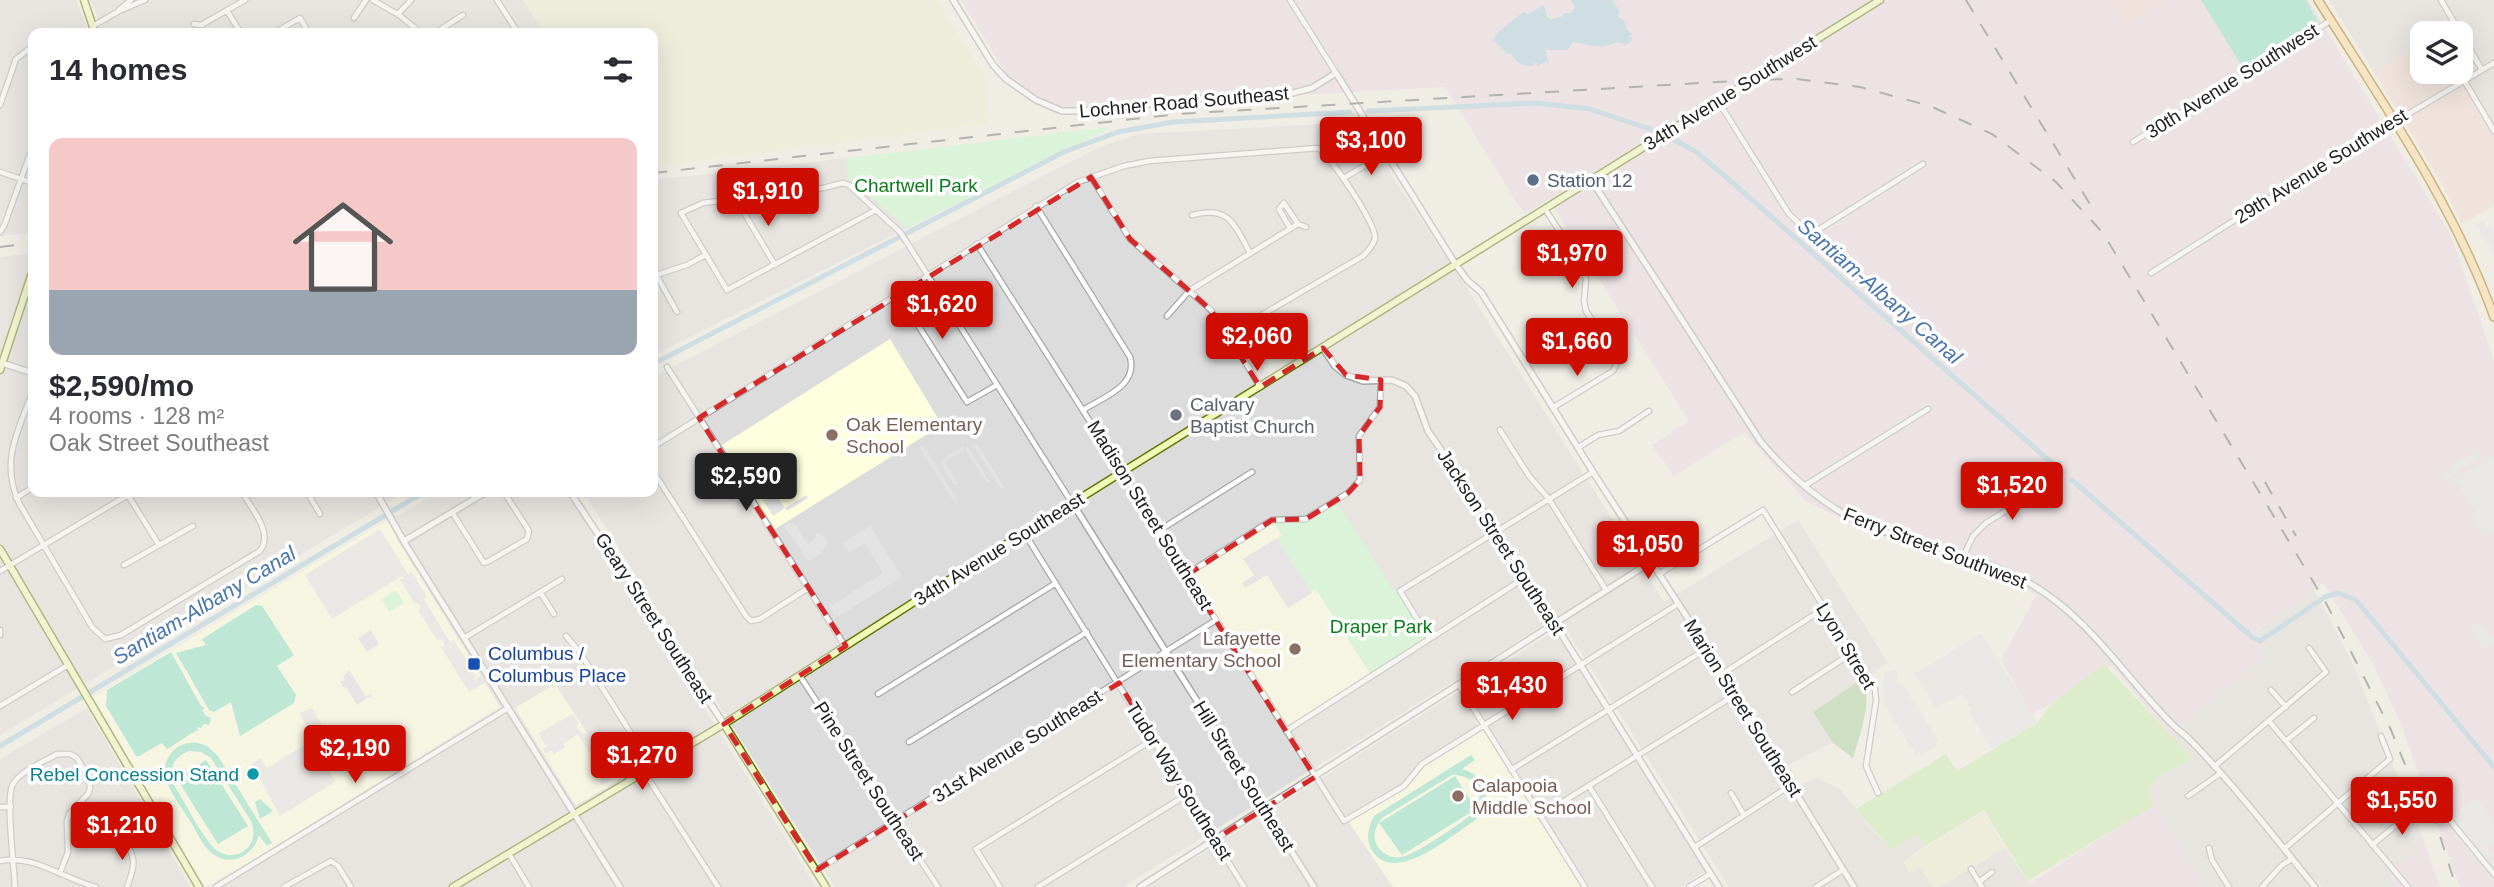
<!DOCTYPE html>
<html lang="en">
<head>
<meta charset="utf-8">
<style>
	body { margin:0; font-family:Arial,sans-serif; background:#f2f2f3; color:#2b2b33; height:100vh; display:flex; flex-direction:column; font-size:26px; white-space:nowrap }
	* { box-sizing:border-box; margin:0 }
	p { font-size:23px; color:#7c7c81 }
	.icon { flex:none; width:38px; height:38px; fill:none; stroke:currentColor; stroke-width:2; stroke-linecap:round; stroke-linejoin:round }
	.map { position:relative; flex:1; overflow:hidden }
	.details { position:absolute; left:28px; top:28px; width:630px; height:469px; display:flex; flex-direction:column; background:#fff; border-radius:14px; box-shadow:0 7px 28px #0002 }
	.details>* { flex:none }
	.buttons { position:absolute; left:2410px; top:21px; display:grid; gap:14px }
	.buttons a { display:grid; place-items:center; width:63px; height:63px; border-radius:14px; background:#fff; box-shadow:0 7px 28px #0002; font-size:35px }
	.price { position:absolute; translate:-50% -60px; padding:0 16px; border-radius:7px; background:#cd0d00; color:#fff; font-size:23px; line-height:46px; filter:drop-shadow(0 2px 4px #0008) }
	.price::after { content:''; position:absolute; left:50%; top:42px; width:21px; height:16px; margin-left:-10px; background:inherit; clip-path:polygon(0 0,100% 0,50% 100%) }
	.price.active { background:#222; color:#fff }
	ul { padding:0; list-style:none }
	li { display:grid; align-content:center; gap:14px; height:371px; padding:0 21px }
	li span { display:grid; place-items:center; height:217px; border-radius:14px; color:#555 }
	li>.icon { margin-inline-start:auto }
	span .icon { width:126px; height:126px; fill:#fffc; stroke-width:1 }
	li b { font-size:30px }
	h2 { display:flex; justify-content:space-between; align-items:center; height:84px; padding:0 21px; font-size:30px }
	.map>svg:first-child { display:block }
	.residential { fill:#dddcdc }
	.commercial { fill:#f0d7d4 }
	.industrial { fill:#e9d7e4 }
	.education { fill:#fdffde }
	.farmland { fill:#eaeed0 }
	.grass { fill:#c6eaaa }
	.forest { fill:#a6cf99 }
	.park { fill:#c2faca }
	.pitch { fill:#82dfc1; fill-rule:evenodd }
	.parking { fill:#e3e3e3 }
	.plaza { fill:#dad9e5 }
	.water { fill:#a5cddd }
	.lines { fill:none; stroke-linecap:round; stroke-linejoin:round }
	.canal { stroke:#a5cddd; stroke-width:5 }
	.minor-casing { stroke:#a6a6a6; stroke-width:7 }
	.tertiary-casing { stroke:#a6a6a6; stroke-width:8 }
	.secondary-casing { stroke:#637704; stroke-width:9 }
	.primary-casing { stroke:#997000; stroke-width:10 }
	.minor { stroke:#fff; stroke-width:4.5 }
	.tertiary { stroke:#fff; stroke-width:5 }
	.secondary { stroke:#f2fab9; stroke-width:6 }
	.primary { stroke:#fcd99d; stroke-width:7 }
	.rail { stroke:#6d6d6d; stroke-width:2; stroke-dasharray:14 14; stroke-linecap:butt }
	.marked { fill:none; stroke:#d62828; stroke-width:5; stroke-dasharray:14 9; stroke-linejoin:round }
	.service-dot { fill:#5c6f8a; stroke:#fff; stroke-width:2.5 }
	.worship-dot { fill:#6b7280; stroke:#fff; stroke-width:2.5 }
	.education-dot { fill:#8d6e63; stroke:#fff; stroke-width:2.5 }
	.transit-dot { fill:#1a4fb4; stroke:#fff; stroke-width:2.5 }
	.culture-dot { fill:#0f9aa8; stroke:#fff; stroke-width:2.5 }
	.labels { text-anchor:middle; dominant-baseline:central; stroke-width:7; stroke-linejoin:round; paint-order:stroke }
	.street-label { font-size:19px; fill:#1f1f1f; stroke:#fff }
	.service-label { font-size:19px; fill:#4e5e75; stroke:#fff; text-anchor:start }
	.park-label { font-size:19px; fill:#0b7e1c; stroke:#fff }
	.worship-label { font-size:19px; fill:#5b616d; stroke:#fff; text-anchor:start }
	.education-label { font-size:19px; fill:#785e54; stroke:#fff; text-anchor:start }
	.transit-label { font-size:19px; fill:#164399; stroke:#fff; text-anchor:start }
	.culture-label { font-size:19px; fill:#0d838f; stroke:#fff; text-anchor:end }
	.water-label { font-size:21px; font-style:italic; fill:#4a76af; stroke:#fff }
</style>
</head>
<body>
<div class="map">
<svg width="2494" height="887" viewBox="0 0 2494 887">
	<rect width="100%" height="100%" fill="#f0ede5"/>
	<path class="residential" d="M0 0H76L89 33H33V233L0 236Z
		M90 0H524L544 33H101L97 15Z
		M2329 0H2494V124L2465 74 2454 79 2449 72H2460V33H2422V43L2374 72Z
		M1356 122 1470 293 1664 602 1798 520 1888 663 1813 712 1833 743 1787 766 1800 786 1817 777 1841 790 1874 832 1891 849 1917 834 1925 846 1903 862 1921 867 1933 887H1729L1558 616 1123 887H835L583 492H653V377L1097 148 1139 134Z
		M847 158 848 178 907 228 653 356V180Z
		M33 253V492H405L0 735V257Z
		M438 492H569L816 887H215L99 693Z
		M2313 588 2352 662 2425 844 2388 873 2398 887H2322L2315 879 2305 887H2206L2153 806 2149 789 2162 774 2193 759 2170 736 2264 657 2253 634Z
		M1555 631 1705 871 1680 887H1149Z
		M87 708 190 887H0V759Z
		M2005 848 2032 887H1939Z"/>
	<path class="commercial" d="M2110 0H2167L2126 25Z
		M2422 43V72H2449L2454 79 2464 74 2494 124V205L2462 224 2439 179 2374 72Z"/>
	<path class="industrial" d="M961 0H2110L2126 25 2167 0H2308L2451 235 2494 360V887H2460L2400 722 2372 662 2323 583 2253 633 2264 657 2170 736 2112 665 2032 715 2001 660 2036 595 2009 580 1861 528 1806 501 1744 432 1674 476 1652 445 1689 421 1549 200 1524 214 1445 87 1066 108 1033 99 1008 77Z
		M2154 804 2207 887H2031L2029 884Z
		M2425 844 2440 887H2398L2388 873Z"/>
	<path class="education" d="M890 339 942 425 775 529 722 445Z
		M388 520 397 539 500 707 259 856 210 885H204L93 697Z
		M1272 520 1371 675 1286 731 1187 574Z
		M555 684 618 780 577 805 574 803 515 708Z
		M1484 724 1585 887H1393L1348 821 1404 786 1418 768Z"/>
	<path class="farmland" d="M524 0H937L985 78 988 124 653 167V33H544Z
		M1984 812 2005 848 1939 887H1933L1921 867 1909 873 1903 862Z"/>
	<path class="grass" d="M2104 664 2193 759 2162 774 2149 788 2153 806 2028 881 1984 810 1925 846 1917 834 1891 850 1856 809 1946 754 1957 771 2037 723 2051 704Z"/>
	<path class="forest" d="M1862 679C1874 697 1859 738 1853 758L1833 743 1813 712Z"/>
	<path class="park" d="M1109 127 1101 133 907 228 848 178 847 158Z
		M1336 501 1393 590 1400 591 1429 638 1371 675 1316 589 1311 592 1277 538 1282 535 1272 520 1306 519Z
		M396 590 404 603 389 612 382 599Z"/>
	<path class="pitch" d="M2201 0H2306L2318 22 2243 68Z
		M256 605 262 606 294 655 277 666 296 695 294 703 240 736 231 702 214 712 209 710 176 653 206 645 202 639Z
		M171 652 201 706 205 708 202 710 206 716 211 718 209 725 204 724 201 728 197 727 198 730C187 735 178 743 167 749L162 743 139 756H136L106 706 107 690Z
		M198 743 207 746 218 756 272 843 267 846 259 835C254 855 232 868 213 854 202 846 196 830 189 819 177 800 152 773 173 751 180 744 188 742 198 743ZM189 751 201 752 211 758 251 821C254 829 255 838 249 846 241 857 225 858 215 849 202 837 185 802 174 785 168 769 173 757 189 751Z
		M1471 755 1475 760 1462 769C1490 777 1493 803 1473 822 1449 837 1396 884 1373 852 1365 840 1368 828 1374 816ZM1452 775C1474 774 1485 792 1476 811 1464 821 1415 855 1402 857 1392 859 1383 854 1378 847 1371 836 1376 826 1382 818Z
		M206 760 248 826 218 844 177 779Z
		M1455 776 1476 809 1402 855 1379 823Z
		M260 799 273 811 260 819 255 802Z"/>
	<path class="parking" d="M2484 221 2487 227 2491 225 2494 231V256L2489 247 2491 245 2488 246 2476 225Z
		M977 444 1004 487 1001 489 974 446Z
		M923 446 958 501 955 503 920 448Z
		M963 446 965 449 968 447 990 482 987 483 965 449 944 462 958 483 954 485 941 464 944 462 942 459Z
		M2477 450 2481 456 2446 479 2442 473Z
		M2494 456V529L2483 536 2471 517 2476 513 2474 509 2457 483 2450 486 2448 482Z
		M775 493 785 508 806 495 808 498 787 511 785 508 773 516 763 500Z
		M791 522 797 526 808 544 814 540 817 533 826 537 828 544 820 554 808 561 784 526Z
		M870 526 902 577 839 616 837 614 834 616 829 607 883 573 865 543 849 552 843 543Z
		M380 529 408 574 412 572 427 597 424 599 450 642 454 640 476 676 473 678 474 680 481 676 485 683 469 692 441 647 445 645 442 639 438 641 418 610 421 607 418 603 415 604 400 580 403 578 402 576 332 619 305 575Z
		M2482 622 2494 638V642L2483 649 2470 628Z
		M1981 633 2037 722 1992 749 1969 712 1971 709 1962 694 1936 708 1915 674Z
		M1896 670 1898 678 1896 680 1898 684 1901 682 1938 740 1935 743 1937 746 1921 756 1919 753 1916 755 1885 706 1882 682 1885 672Z
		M312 708 345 762 330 772 335 782 280 816 252 764 260 758 267 768 314 739 299 713Z
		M573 714 579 723 576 726 579 730 583 734 587 732 615 777 602 785 599 780 602 777 589 758 591 756 578 734 563 744 565 747 554 754 552 750 546 754 543 749 549 744 545 745 538 733Z
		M2477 799 2491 817 2473 830 2492 818 2494 821V842L2488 846 2494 856V870L2450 818Z"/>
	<path class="plaza" d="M1277 538 1312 593 1288 608 1267 575 1245 588 1242 583 1254 575 1243 559Z
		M371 630 379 644 367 652 358 638Z
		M349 670 366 697 372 693 370 699 369 697 357 705 346 687 344 688 340 682 345 680 343 677Z"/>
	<path class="water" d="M1571 0H1613L1619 11 1618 17 1624 20 1627 30 1632 34 1630 36 1633 40 1626 45 1616 42C1603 51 1587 44 1573 42L1567 50H1545L1549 63 1546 62 1538 66 1536 62 1533 66C1521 66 1517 63 1511 54H1507L1493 39C1501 28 1513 21 1523 12L1527 14 1544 5 1547 17 1551 19 1561 17 1564 13H1571L1575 7Z"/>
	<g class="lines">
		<path class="canal" d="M1368 111 1537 103 1590 109 1653 130
			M1673 139 1696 152 1726 177 2062 472
			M653 364 1066 151 1118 132 1173 122 1350 112
			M2072 480 2252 637 2260 641 2325 597 2338 593 2356 600 2494 767
			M0 746 424 492"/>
		<defs>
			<path id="minor" d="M373 0 399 15 421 33
				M497 0 518 33
				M1290 0 1336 73
				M2441 0 2482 70
				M119 10 131 0
				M227 11 241 33
				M398 14 411 0
				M354 18 366 0
				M194 24 201 25 245 0
				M93 26 119 11 145 0
				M274 33 300 18 309 33
				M435 33 463 15
				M2464 80 2494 131
				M1718 101 1789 214 1880 297
				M0 105 16 59 33 46
				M2133 142 2330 21
				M0 172 33 183
				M1091 177 1130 239 1211 310 1229 334 1260 387
				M1344 178 1386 153
				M740 198 743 211 775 265
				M1036 206 1130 357C1138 386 1104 397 1083 410
				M1545 209 1582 266 1586 279 1584 301 1586 311 1615 356 1616 365 1613 371 1554 407
				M876 210 727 290 681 213 703 203 823 188 843 183 849 185 900 232 906 241 1072 503
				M1192 215C1229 205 1234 224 1250 253
				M1290 228 1279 209 1284 203 1298 224 1306 227
				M0 232 4 226 33 146
				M1810 235 1923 164
				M977 244 1344 821 1404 786 1422 764 1678 604
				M1529 267 1531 259 1564 240
				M653 269 677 312
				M2151 273 2314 170 2494 63
				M653 276 687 265 705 255
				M898 294 967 402 997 385
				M1167 316 1189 291 1298 224
				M667 367 845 646
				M33 391C18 431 0 461 19 503L92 627 105 639 121 635 260 551C274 533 251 508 242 492
				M1500 430 1529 476 1549 499 1606 590
				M653 447 1078 182 1124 166 1149 161 1318 148C1330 155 1376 224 1375 238 1374 245 1368 251 1363 256L1229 334
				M1579 447 1598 435 1619 431 1649 411
				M653 471 746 616 751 621 760 619 808 588
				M1804 486 1928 409
				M307 492 320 514
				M128 495 159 545
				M16 498 33 487
				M452 512 484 563 489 561 527 539 529 531 504 492
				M1160 530 1252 472
				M1025 534 1244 887
				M1964 555 1973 536 1986 523 2051 483
				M124 565 193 526
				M0 571 133 492
				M1187 574 1272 520 1306 519 1348 493 1360 480 1359 436 1380 407 1381 380
				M1659 574 1763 510 1875 689 1876 701 1866 766 1878 793
				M540 592 554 614
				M0 630V635
				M566 636 579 651 632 735 644 772 718 887
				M464 638 562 579
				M1429 638 1400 591 1593 472
				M1722 674 1823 609
				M800 676 938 887
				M1459 685 1585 887
				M2271 690 2286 707
				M1792 692 1852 653
				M878 694 1056 583
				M0 706 68 665
				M2269 721 2408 887
				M1286 731 1526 577
				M2286 741 2314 718
				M909 742 1087 632
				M2215 766 2326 672 2309 648
				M1511 770 1706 649
				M1589 786 1652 887
				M2435 792 2443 812 2494 874
				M1731 793 1744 815
				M2188 796 2221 773
				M0 807H11
				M1540 816 1735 695
				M123 837C136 858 136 864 127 887
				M2372 845 2416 809
				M1695 847 1791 785
				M2209 848 2212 860 2229 887
				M2284 849 2390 759 2381 736
				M509 854 529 887
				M0 861C35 854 63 879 96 887
				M1971 869 1982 887
				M817 870 1216 620
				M1979 882 1992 872
				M15 887C14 867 6 801 12 786 19 771 44 762 57 754H70L77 758 89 778 90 788 88 794 69 814 67 821 68 852 60 873
				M216 887 508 708
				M284 887 331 861 338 866 351 887
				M1000 887 976 849 1154 739
				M1038 887 1188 794
				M1689 887 1710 874
				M1816 887 1843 870
				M2262 887 2282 865 2292 859"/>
			<path id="tertiary" d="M953 0 993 65 1006 79 1036 100 1062 111H1085L1215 97 1293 93 1312 88 1336 73 1456 265 1468 281 1481 292 1593 472 1685 614 1854 887
				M1592 181 1761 442C1793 480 1831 513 1879 530 1929 547 1982 557 2029 583 2089 617 2124 676 2172 724 2179 731 2188 737 2195 745 2238 790 2276 839 2315 887
				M1323 348 1335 366 1346 375 1363 381 1392 380 1406 386 1415 396 1428 431 1497 531 1719 887
				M2 363 33 373
				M376 492 406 545 620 887
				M570 492 724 724
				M1073 504 1314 887
				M404 541 486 492
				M1140 887 1651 562"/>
			<path id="secondary" d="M84 0 95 33
				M0 370 33 270
				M0 549 199 887
				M724 724 826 887
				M453 887 724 724 936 588 1880 0"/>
			<path id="primary" d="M2318 0C2382 102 2453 203 2494 317"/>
		</defs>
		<use href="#minor" class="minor-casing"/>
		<use href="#tertiary" class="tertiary-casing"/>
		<use href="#secondary" class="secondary-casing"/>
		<use href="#primary" class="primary-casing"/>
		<use href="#minor" class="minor"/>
		<use href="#tertiary" class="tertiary"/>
		<use href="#secondary" class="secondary"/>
		<use href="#primary" class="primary"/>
		<path class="rail" d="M1966 0 2096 214
			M653 173 1178 114 1751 80 1797 79 1860 87 1930 106 1992 134 2056 182 2103 233 2326 603 2391 730 2429 824
			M0 247 33 243
			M2265 482 2296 536
			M2432 810 2456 887"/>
	</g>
	<path d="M0 0H2494V887H0ZM1091 177 1130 239 1211 310 1260 387 1323 348 1346 375 1381 380 1380 407 1359 436 1360 480 1348 493 1306 519 1272 520 1187 575 1315 777 1214 840 1119 683 817 870 724 724 846 646 699 418Z" fill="#f0ede5" fill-opacity=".55" fill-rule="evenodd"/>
	<path class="marked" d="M1091 177 1130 239 1211 310 1260 387 1323 348 1346 375 1381 380 1380 407 1359 436 1360 480 1348 493 1306 519 1272 520 1187 575 1315 777 1214 840 1119 683 817 870 724 724 846 646 699 418Z"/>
	<circle class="service-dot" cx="1533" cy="180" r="7"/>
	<circle class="worship-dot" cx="1176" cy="415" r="7"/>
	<g class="education-dot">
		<circle cx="832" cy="435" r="7"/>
		<circle cx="1295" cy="649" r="7"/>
		<circle cx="1458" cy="796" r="7"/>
	</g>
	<rect class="transit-dot" x="467" y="657" width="14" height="14" rx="3.5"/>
	<circle class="culture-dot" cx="253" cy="774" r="7"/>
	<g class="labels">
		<g class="street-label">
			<text transform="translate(2232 81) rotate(-32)">30th Avenue Southwest</text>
			<text transform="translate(1730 93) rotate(-32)">34th Avenue Southwest</text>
			<text transform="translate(1184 102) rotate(-5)">Lochner Road Southeast</text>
			<text transform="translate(2321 166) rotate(-32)">29th Avenue Southwest</text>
			<text transform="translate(1150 515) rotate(58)">Madison Street Southeast</text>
			<text transform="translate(1501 542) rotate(57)">Jackson Street Southeast</text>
			<text transform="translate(1935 548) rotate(21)">Ferry Street Southwest</text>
			<text transform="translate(999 549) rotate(-32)">34th Avenue Southeast</text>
			<text transform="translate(654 618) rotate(57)">Geary Street Southeast</text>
			<text transform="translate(1846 646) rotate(59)">Lyon Street</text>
			<text transform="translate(1743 708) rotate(58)">Marion Street Southeast</text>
			<text transform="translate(1017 746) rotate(-32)">31st Avenue Southeast</text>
			<text transform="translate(1244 776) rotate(58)">Hill Street Southeast</text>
			<text transform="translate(869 781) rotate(57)">Pine Street Southeast</text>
			<text transform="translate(1179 781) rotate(58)">Tudor Way Southeast</text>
		</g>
		<g class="service-label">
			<text x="1547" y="180">Station 12</text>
		</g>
		<g class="park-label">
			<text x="916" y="185">Chartwell Park</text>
			<text x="1381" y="626">Draper Park</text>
		</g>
		<g class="worship-label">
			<text x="1190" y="404">Calvary<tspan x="1190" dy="22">Baptist Church</tspan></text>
		</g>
		<g class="education-label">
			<text x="846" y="424">Oak Elementary<tspan x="846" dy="22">School</tspan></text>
			<text x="1281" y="638" text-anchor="end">Lafayette<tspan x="1281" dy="22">Elementary School</tspan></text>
			<text x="1472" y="785">Calapooia<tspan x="1472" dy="22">Middle School</tspan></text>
		</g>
		<g class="transit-label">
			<text x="488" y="653">Columbus /<tspan x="488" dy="22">Columbus Place</tspan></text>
		</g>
		<g class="culture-label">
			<text x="239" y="774">Rebel Concession Stand</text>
		</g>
		<g class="water-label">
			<text transform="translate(1880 291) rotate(41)">Santiam-Albany Canal</text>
			<text transform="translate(204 605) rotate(-31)">Santiam-Albany Canal</text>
		</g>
	</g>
</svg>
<div class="buttons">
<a><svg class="icon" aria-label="layers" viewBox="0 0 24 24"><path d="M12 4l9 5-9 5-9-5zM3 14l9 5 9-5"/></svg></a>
</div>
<b class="price" style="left:1371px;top:177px">$3,100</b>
<b class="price" style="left:768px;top:228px">$1,910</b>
<b class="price" style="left:1572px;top:290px">$1,970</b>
<b class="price" style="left:942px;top:341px">$1,620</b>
<b class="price" style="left:1257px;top:373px">$2,060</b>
<b class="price" style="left:1577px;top:378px">$1,660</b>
<b class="price active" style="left:746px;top:513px">$2,590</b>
<b class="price" style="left:2012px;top:522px">$1,520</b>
<b class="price" style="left:1648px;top:581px">$1,050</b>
<b class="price" style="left:1512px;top:722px">$1,430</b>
<b class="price" style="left:355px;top:785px">$2,190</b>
<b class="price" style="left:642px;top:792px">$1,270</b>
<b class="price" style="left:2402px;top:837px">$1,550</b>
<b class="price" style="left:122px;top:862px">$1,210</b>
<section class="details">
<h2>14 homes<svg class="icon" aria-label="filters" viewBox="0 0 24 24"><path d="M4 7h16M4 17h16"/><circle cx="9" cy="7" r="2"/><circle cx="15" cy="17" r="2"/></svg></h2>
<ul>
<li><span style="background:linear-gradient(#f6c9c9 70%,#9aa5b1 0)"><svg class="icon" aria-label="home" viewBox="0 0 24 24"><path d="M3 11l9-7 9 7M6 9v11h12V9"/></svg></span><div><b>$2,590/mo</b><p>4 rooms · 128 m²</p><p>Oak Street Southeast</p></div></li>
</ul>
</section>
</div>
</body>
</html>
